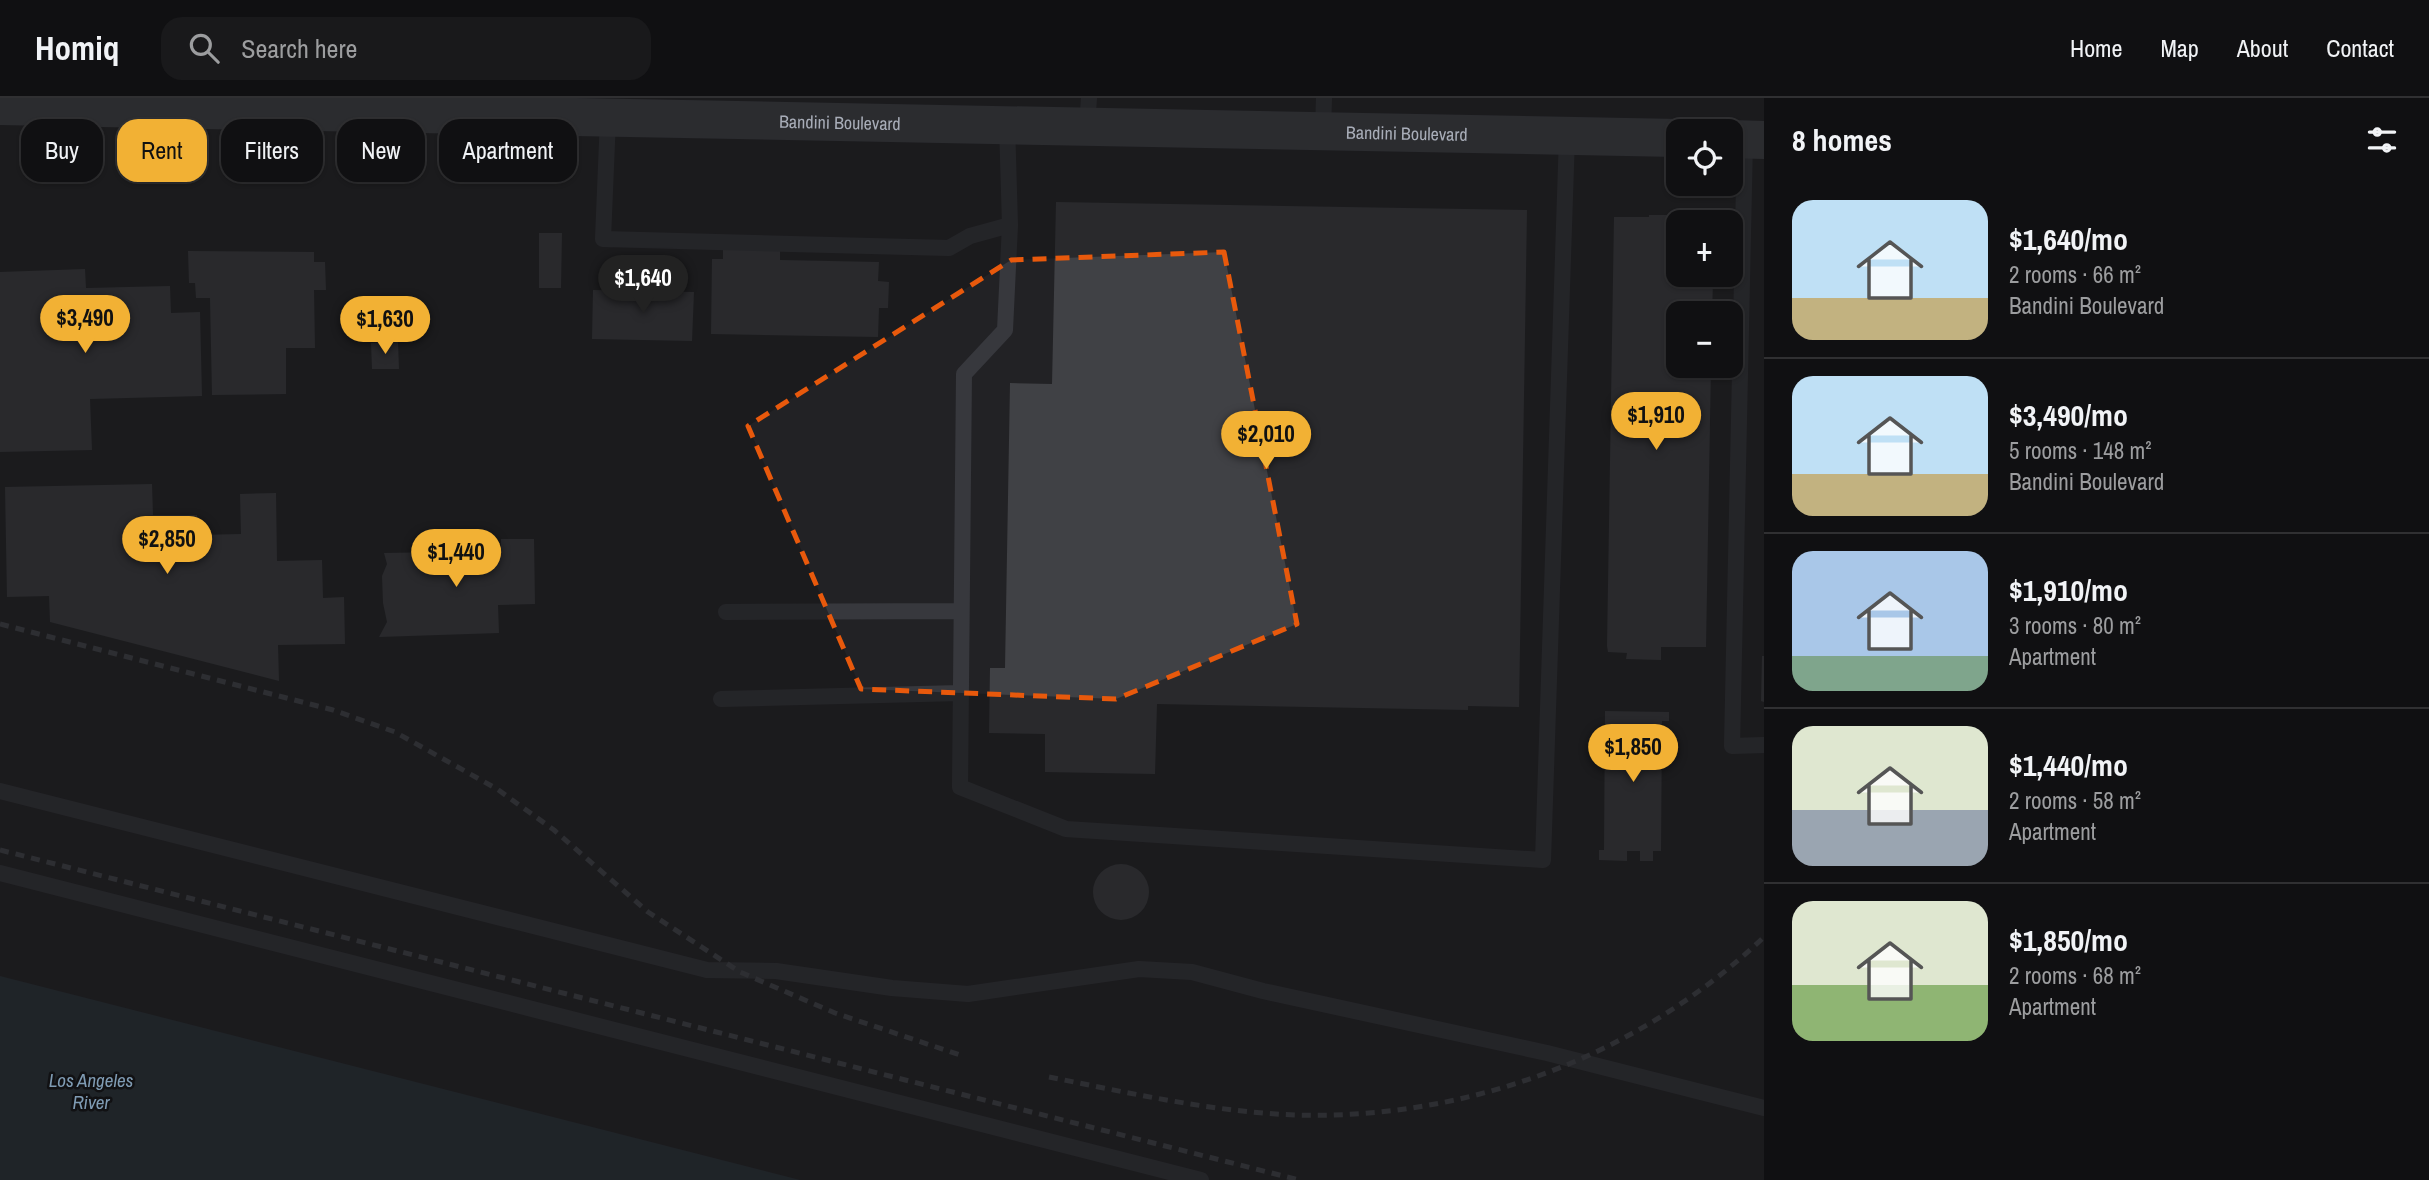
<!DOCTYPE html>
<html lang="en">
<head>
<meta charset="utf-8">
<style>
	body { margin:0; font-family:"Archivo Narrow",sans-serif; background:#19191b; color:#f1f3f6; height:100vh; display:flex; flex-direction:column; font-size:26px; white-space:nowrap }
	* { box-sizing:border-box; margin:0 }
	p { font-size:23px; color:#9c9d9f }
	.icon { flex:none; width:38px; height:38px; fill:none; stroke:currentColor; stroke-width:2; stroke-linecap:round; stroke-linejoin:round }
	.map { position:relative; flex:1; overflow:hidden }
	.details { display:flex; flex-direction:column; background:#101012; width:665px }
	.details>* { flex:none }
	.hud { position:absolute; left:21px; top:21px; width:665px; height:63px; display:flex; gap:14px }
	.tools { position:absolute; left:1666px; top:21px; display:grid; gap:14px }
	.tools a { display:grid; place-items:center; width:77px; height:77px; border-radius:14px; background:#101012; box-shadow:0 2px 5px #0004,0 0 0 2px #303032; font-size:35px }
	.price { position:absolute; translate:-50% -60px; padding:0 16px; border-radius:24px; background:#f2b134; color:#111; font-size:23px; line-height:46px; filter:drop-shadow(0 2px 4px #0008) }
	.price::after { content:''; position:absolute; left:50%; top:42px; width:21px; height:16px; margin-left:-10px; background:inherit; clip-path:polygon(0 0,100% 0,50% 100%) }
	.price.on { background:#222; color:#fff }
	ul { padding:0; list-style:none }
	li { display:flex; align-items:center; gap:21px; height:175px; padding:0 28px }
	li+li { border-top:2px solid #303032 }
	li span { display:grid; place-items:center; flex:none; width:196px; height:140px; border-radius:21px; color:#555 }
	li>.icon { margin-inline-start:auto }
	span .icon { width:84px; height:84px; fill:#fffc; stroke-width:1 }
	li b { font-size:30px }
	h2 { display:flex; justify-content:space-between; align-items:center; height:84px; padding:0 28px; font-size:30px }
	.chip { padding:0 24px; border-radius:21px; background:#101012; box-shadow:0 2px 5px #0004,0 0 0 2px #303032; font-size:24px; line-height:63px }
	.chip.on { background:#f2b134; color:#111 }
	header { display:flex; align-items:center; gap:42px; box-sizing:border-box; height:98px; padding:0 35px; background:#101012; border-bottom:2px solid #303032 }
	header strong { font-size:33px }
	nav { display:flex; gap:38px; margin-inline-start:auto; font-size:24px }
	.search { width:490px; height:63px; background:#19191b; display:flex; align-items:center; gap:18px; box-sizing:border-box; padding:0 24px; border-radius:21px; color:#9c9d9f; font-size:26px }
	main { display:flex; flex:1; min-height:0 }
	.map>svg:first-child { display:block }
	.built { fill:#222225; fill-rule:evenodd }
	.water { fill:#2c353c }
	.building { fill:#404145 }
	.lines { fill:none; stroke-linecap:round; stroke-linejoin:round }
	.lane { stroke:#37383d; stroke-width:16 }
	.secondary { stroke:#45474d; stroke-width:38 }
	.rail { stroke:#4a4c52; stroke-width:5; stroke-dasharray:9 7; stroke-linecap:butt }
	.marked { fill:none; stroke:#e8590c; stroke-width:5; stroke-dasharray:14 9; stroke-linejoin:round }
	.labels { text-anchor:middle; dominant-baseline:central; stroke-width:5; stroke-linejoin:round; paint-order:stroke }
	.street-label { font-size:18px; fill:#a8adb8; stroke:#111113 }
	.water-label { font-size:19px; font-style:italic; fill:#7f9bb3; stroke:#111113 }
</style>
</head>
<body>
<header>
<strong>Homiq</strong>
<div class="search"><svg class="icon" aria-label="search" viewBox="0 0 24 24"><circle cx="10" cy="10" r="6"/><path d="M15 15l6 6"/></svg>Search here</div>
<nav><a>Home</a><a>Map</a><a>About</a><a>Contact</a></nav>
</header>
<main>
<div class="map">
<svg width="1764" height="1082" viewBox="0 0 1764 1082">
	<rect width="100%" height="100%" fill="#161618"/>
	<path class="built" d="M0 0H1764V1082H0ZM1678 33H1731V86H1678ZM1678 124H1731V177H1678ZM1678 215H1731V268H1678Z"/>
	<path class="water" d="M0 878 800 1082H0Z"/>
	<path class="building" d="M1056 104 1527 112 1519 609 1468 608V612L1157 606 1155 676 1045 674V636L989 635 990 570H1005L1010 285 1052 286Z
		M1649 117H1670L1669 183 1713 184 1712 215H1678V268H1711L1706 549H1661V562L1626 561 1627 555 1608 554 1607 548 1614 119H1649Z
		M539 135H562L561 190H539Z
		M723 150 780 152V162L879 164 878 183 889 184 888 210H879L878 239 711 236 712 161H723Z
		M188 153 314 154V164H325L326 192H314L315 250H286V296L212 297 210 200H196L195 185H189Z
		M85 171 86 190 170 188 171 215 200 214 202 298 90 301 92 352 0 354V174Z
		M593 192 694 194 692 243 592 241Z
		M398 244 399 271H372L371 245Z
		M152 386 153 417H197V437L241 436 240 396 276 395 277 463 322 462 323 500 344 499 345 546 278 547 279 583 50 524 49 498 7 499 5 389Z
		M501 441H534L535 506 498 507 499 535 379 539 387 524 383 505 382 478 387 466 384 455 501 453Z
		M1762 558H1764V604L1761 603Z
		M1605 613 1669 614V623H1662L1661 753H1653V763H1640V753H1627V763L1599 762V752H1604Z
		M1093 794a28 28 0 1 1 56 0a28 28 0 1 1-56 0Z"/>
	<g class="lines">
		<path class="lane" d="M608 20 603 141 949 150 970 138 1010 127 1007 26
			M1087 28 1089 0
			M1323 33 1324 0
			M1745 42 1732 648 1764 647
			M1010 127 1005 232 964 276 960 689 1066 731 1543 762 1567 38
			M726 514 961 513
			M721 601 960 595
			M0 693 707 872 776 873 892 890 968 896 1139 871 1192 874 1263 893 1547 955 1764 1010
			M0 775 1201 1082"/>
		<g class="secondary">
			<path id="s1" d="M0 8 1678 40"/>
			<path d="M1731 41 1764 42"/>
		</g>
		<path class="rail" d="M0 526 333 612 395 634 497 691 554 732 648 814 740 874 835 915 960 957
			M0 752 1299 1082
			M1049 979C1130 995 1213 1014 1295 1017 1468 1022 1639 958 1764 839"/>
	</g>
	<path d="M0 0H1764V1082H0ZM1224 154 1297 526 1116 601 861 591 748 328 1011 162Z" fill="#161618" fill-opacity=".55" fill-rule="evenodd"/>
	<path class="marked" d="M1224 154 1297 526 1116 601 861 591 748 328 1011 162Z"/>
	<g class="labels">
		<g class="street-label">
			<text stroke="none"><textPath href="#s1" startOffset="840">Bandini Boulevard</textPath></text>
			<text stroke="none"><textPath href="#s1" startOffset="1407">Bandini Boulevard</textPath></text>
		</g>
		<g class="water-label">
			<text x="91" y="982">Los Angeles<tspan x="91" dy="22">River</tspan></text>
		</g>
	</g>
</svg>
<div class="tools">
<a><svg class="icon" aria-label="locate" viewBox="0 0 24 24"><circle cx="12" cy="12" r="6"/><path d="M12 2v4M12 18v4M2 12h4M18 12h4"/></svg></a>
<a>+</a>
<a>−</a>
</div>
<b class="price on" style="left:643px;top:217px">$1,640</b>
<b class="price" style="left:85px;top:257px">$3,490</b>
<b class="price" style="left:385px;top:258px">$1,630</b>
<b class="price" style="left:1656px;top:354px">$1,910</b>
<b class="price" style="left:1266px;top:373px">$2,010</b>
<b class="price" style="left:167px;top:478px">$2,850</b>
<b class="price" style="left:456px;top:491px">$1,440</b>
<b class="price" style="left:1633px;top:686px">$1,850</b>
<div class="hud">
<a class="chip">Buy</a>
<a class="chip on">Rent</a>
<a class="chip">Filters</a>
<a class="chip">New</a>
<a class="chip">Apartment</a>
</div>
</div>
<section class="details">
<h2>8 homes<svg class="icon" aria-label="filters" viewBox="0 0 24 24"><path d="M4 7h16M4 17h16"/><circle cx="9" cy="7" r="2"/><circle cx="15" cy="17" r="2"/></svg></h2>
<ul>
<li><span style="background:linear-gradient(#bfe0f5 70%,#c2b280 0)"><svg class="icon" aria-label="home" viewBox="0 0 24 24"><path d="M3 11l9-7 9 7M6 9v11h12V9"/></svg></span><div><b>$1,640/mo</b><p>2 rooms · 66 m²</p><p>Bandini Boulevard</p></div></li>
<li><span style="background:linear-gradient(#bfe0f5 70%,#c2b280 0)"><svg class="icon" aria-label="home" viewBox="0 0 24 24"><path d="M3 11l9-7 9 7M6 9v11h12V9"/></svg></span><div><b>$3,490/mo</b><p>5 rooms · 148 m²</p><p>Bandini Boulevard</p></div></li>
<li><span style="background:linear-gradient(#a9c7e8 75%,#7fa58c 0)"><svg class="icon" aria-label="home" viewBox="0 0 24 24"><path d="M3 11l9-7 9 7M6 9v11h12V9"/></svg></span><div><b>$1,910/mo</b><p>3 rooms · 80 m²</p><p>Apartment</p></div></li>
<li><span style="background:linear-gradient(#dfe7d0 60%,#9aa5b1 0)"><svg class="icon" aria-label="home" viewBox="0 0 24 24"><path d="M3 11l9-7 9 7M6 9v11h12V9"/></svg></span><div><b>$1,440/mo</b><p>2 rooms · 58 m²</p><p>Apartment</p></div></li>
<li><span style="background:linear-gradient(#dfe7d0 60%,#8fb573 0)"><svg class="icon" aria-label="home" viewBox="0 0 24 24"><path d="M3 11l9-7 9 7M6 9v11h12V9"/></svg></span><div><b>$1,850/mo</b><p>2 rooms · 68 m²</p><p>Apartment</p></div></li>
</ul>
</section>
</main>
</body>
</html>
